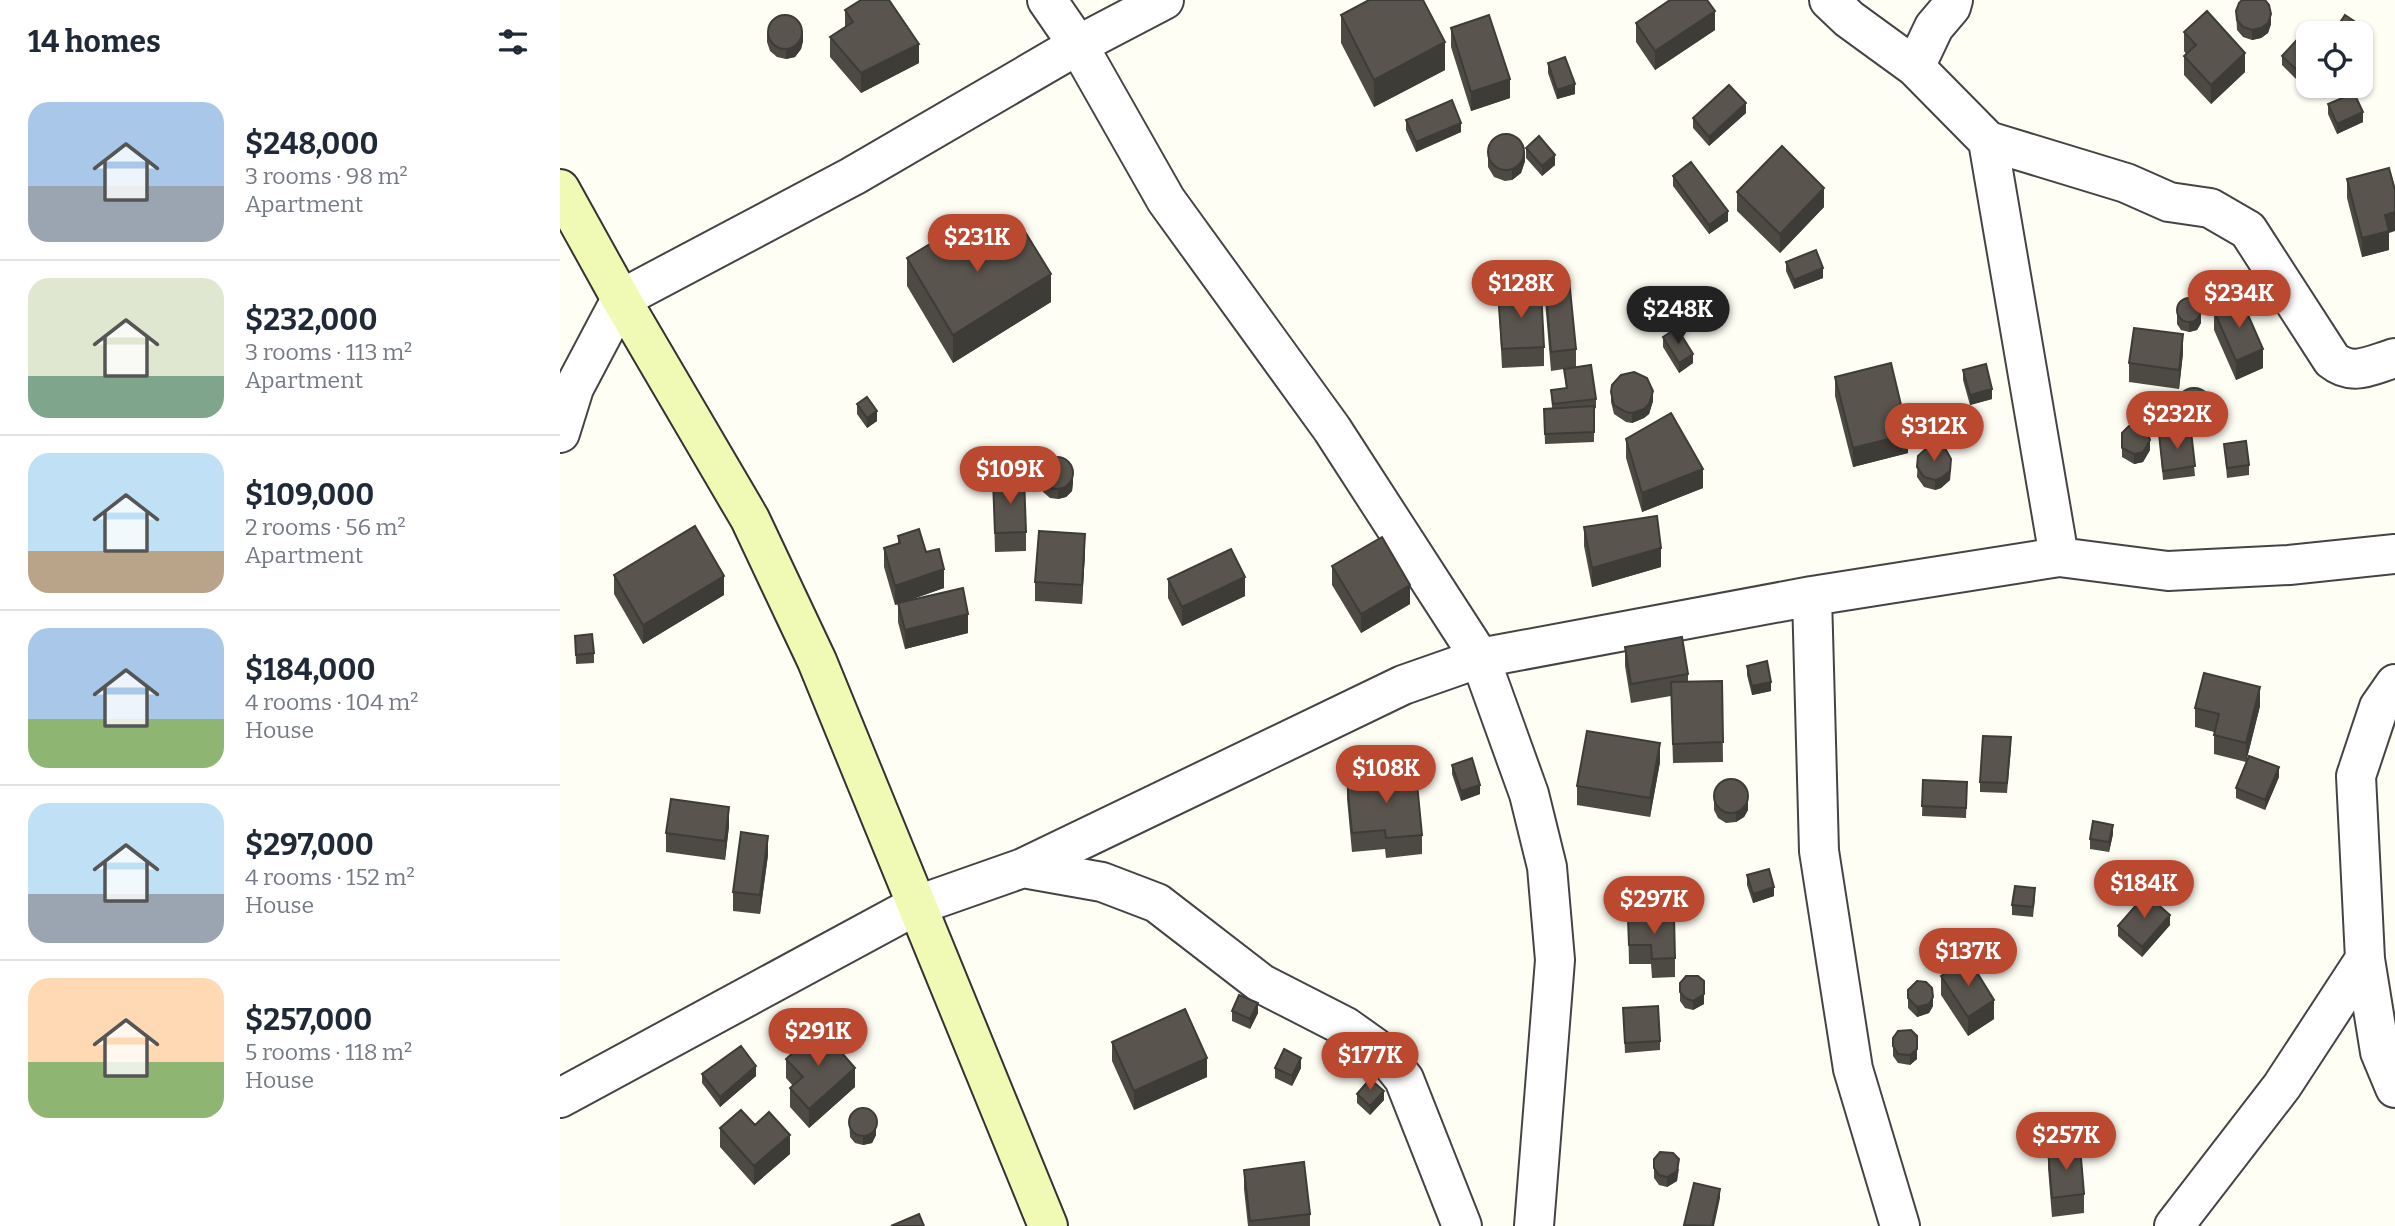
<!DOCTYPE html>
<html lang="en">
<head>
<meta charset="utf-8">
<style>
	body { margin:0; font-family:Bitter,serif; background:#f6f6f7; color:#1f2937; height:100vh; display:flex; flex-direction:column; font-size:26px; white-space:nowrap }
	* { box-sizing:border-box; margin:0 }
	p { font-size:23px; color:#747a83 }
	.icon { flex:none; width:38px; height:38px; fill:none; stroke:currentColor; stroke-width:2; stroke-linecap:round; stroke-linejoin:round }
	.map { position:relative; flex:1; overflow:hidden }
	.details { display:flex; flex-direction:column; background:#fff; width:560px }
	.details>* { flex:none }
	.buttons { position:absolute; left:1736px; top:21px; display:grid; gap:14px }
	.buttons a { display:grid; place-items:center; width:77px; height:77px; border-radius:14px; background:#fff; box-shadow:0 2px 5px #0004; font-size:35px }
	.price { position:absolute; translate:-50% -60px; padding:0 16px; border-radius:24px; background:#ba4930; color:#fff; font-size:23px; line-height:46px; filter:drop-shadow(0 2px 4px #0008) }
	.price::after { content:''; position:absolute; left:50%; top:42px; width:21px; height:16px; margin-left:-10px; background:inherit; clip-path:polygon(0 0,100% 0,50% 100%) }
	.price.selected { background:#222; color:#fff }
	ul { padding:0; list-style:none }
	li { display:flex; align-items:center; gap:21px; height:175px; padding:0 28px }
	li+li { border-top:2px solid #e0e1e3 }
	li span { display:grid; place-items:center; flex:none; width:196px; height:140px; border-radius:21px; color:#555 }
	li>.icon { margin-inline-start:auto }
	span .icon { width:84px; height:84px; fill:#fffc; stroke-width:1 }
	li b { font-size:30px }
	h2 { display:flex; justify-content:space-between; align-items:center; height:84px; padding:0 28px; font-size:30px }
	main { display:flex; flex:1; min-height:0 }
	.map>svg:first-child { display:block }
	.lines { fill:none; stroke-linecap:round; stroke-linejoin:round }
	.street-casing { stroke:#444; stroke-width:42 }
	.secondary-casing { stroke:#333; stroke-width:42 }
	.street { stroke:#fff; stroke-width:38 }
	.secondary { stroke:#f1fab5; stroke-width:38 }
	.wall { fill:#4d4943 }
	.shaded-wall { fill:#3e3c37 }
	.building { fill:#59554e; stroke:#3e3c37; stroke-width:2 }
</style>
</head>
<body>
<main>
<section class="details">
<h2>14 homes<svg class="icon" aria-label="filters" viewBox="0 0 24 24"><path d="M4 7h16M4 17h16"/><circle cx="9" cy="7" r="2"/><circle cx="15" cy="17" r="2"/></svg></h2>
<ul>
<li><span style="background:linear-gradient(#a9c7e8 60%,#9aa5b1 0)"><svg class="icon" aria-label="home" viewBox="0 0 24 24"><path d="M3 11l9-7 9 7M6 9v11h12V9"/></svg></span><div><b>$248,000</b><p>3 rooms · 98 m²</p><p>Apartment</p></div></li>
<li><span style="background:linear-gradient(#dfe7d0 70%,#7fa58c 0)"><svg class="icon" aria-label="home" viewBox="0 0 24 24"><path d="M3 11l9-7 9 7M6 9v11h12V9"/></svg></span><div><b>$232,000</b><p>3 rooms · 113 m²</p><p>Apartment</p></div></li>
<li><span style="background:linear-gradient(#bfe0f5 70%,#b9a48a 0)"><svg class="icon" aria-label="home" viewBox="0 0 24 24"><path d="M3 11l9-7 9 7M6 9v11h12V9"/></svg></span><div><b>$109,000</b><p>2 rooms · 56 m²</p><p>Apartment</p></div></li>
<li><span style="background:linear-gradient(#a9c7e8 65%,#8fb573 0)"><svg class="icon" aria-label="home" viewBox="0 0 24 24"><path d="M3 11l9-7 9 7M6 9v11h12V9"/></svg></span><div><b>$184,000</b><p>4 rooms · 104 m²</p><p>House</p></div></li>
<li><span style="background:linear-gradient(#bfe0f5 65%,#9aa5b1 0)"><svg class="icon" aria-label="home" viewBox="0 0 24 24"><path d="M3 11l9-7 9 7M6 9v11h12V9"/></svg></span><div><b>$297,000</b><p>4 rooms · 152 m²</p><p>House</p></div></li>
<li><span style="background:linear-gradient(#ffd9b3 60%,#8fb573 0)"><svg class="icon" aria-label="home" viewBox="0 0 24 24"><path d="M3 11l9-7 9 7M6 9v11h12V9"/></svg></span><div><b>$257,000</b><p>5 rooms · 118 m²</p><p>House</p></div></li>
</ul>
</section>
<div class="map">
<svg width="1835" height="1226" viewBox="0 0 1835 1226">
	<rect width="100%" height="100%" fill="#fefef5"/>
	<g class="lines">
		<defs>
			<path id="street" d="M487 0 518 45 606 200 772 429 920 658 969 794 987 867 995 960 974 1226
				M1269 0 1289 19 1355 67 1428 141 1499 557
				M1355 67 1374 27 1391 7 1393 0
				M1428 141 1566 183 1609 202 1650 208 1688 230 1772 360C1793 377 1811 365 1835 358
				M0 433 14 388 61 299 293 176 518 45 604 0
				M1252 596 1259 851 1293 1069 1340 1226
				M1835 684 1819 707 1796 776 1805 959 1820 1052 1835 1088
				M463 868 542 882 597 903 702 984 786 1027 824 1054 844 1079 902 1226
				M0 1098 355 906 463 868 843 685 920 658 1252 596 1499 557 1608 571 1729 565 1835 554
				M1614 1226 1722 1086 1805 959"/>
			<path id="secondary" d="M0 189 61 299 190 519 257 661 488 1226"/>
		</defs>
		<use href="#street" class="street-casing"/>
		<use href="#secondary" class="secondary-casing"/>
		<use href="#street" class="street"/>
		<use href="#secondary" class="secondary"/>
	</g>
	<path class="wall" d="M285 10 359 63 301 93 270 57V37L285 27Z
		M1676 11 1711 24 1708 33 1701 38 1692 40 1683 37 1677 30Z
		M781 15 885 70 814 107 781 43Z
		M1076 23 1155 30 1095 70 1076 42Z
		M891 28 950 98 911 111 891 47Z
		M1624 32 1685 72 1651 104 1624 75V56L1626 54 1624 51Z
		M207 33 243 41 241 49 235 57 226 59 217 57 210 51 207 42Z
		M1748 37V79L1742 85 1722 65V56Z
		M988 63 1015 94 997 99 988 73Z
		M1768 104 1803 122 1777 134 1768 114Z
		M1186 113 1149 146 1133 128V118Z
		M846 120 901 132 856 152 846 130Z
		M928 145 965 161 961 173 952 180 945 181 934 177 928 167Z
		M966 148 995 165 982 176 966 158Z
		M1113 176 1168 221 1149 234 1113 186Z
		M1787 179 1829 233V250L1802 257 1787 198Z
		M1177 192 1264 207 1220 253 1177 211Z
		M414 250 491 302 393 363 347 286V258Z
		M1226 262 1263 278 1234 289 1226 271Z
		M985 282 1016 349V367L1036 399V408L1034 409V442L985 444 984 409 992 408 991 390 1006 388 1004 369 991 371 985 301Z
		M938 293 984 347V366L942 368Z
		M1617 306 1641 323 1637 330 1629 332 1621 330 1617 324Z
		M1654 311 1703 368 1676 380 1654 330Z
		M1103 337 1133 363 1119 373 1103 347Z
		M1623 353 1619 389 1569 382V363Z
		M1403 370 1432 399 1410 405 1403 380Z
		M1275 377 1348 453 1293 467 1275 396Z
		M1051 392 1093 401 1089 414 1084 418 1072 423 1066 422 1054 414 1051 402Z
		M297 404 317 421 307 428 297 414Z
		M1615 406 1652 415 1649 425 1643 431 1633 433H1631L1635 476 1603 480 1599 434 1626 431 1618 425 1615 415Z
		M1562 433 1590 450 1583 462 1574 464 1562 457Z
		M1066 439 1143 488 1082 512 1066 458Z
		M1664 444 1689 465V475L1667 478Z
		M1358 456 1391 469 1390 480 1381 488 1375 490 1364 487 1357 477Z
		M481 474 513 482 512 491 506 497 498 499 490 498 483 492 481 484Z
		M433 479 466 532V551L435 552Z
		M1024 527 1101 567 1032 587 1024 546Z
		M338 536 366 552 384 588 350 600 408 633 345 649 338 622V604L335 605 324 567V548L338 544Z
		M525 553 522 604 475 601V582Z
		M772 566 850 604 801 633 772 585Z
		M54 575 164 595 83 644 54 594Z
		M608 579 685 596 622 626 608 598Z
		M15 636 34 653V663L16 664Z
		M1065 647 1128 674V682L1162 681 1163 762 1113 763 1111 696 1071 703 1065 666Z
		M1187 666 1211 691 1192 695 1187 675Z
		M1700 706 1686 762 1654 754V732L1635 727V708Z
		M1451 747 1447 793 1420 792V782Z
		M828 762 850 770 849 774 862 835V854L826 858 825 849 792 852 787 799V780L830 776 828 772Z
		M1100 762 1090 817 1017 805V786Z
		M892 765 920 794 901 801 892 774Z
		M1719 777 1705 810 1676 798V788Z
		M1363 780 1407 792 1406 818 1362 816Z
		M1154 791 1188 810 1184 817 1176 822 1166 823 1158 818 1154 810Z
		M169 826 165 860 106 852V833Z
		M1553 834 1549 852 1530 849V839Z
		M208 855 200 914 173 911V892Z
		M1187 875 1214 896 1193 903 1187 885Z
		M1475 898 1473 917 1452 915V905Z
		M1068 919 1115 958V977L1092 978 1091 964H1069Z
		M1610 925 1582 957 1558 936V926Z
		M1381 976 1434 1019 1408 1036 1381 995Z
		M1120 983 1144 1004 1133 1010 1125 1008 1120 1001Z
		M1348 998 1373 1006 1369 1013 1357 1017 1348 1008Z
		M1063 1008 1100 1041V1050L1065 1053Z
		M672 1011 698 1013 690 1029 672 1021Z
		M1333 1038 1357 1059 1350 1065 1338 1063 1333 1056Z
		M552 1042 647 1077 574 1110 552 1061Z
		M226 1059 295 1087 249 1128 230 1107V1088L233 1086 226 1078Z
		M715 1068H741L732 1086 715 1078Z
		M142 1074 196 1076 160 1107 142 1083Z
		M797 1094 824 1100 810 1115 797 1103Z
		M289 1118 316 1135 312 1143 303 1145 295 1143 290 1137Z
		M160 1128 230 1154 194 1185 160 1147Z
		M1488 1149 1524 1194V1213L1492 1217 1488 1168Z
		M1094 1159 1119 1169 1117 1181 1107 1187 1099 1185 1094 1178Z
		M684 1170 750 1214V1226H688L684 1189Z"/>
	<path class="shaded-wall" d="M1155 11V30L1095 70V51Z
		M1711 14V24L1708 33 1701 38 1692 40V30Z
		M1803 27V37L1801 40V33H1799Z
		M243 31V41L241 49 235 57 226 59V49Z
		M885 42V70L814 107V80Z
		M359 44V63L301 93V73Z
		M1685 53V72L1651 104V85Z
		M1748 69V79L1742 85V75Z
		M950 79V98L911 111V92Z
		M1015 84V94L997 99V90Z
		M1186 103V113L1149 146V137Z
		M1803 112V122L1777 134V124Z
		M901 123V132L856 152V142Z
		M965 151V161L961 173 952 180V170Z
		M995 155V165L982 176V166Z
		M1264 188V207L1220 253V234Z
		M1168 211V221L1149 234V225Z
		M1835 212V231L1829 233V250L1802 257V238L1825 215Z
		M1263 268V278L1234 289V280Z
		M491 274V302L393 363V335Z
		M1641 313V323L1637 330 1629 332V322Z
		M1623 334V353L1619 389V370Z
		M1703 349V368L1676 380V361Z
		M1133 354V363L1119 373V363Z
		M1432 389V399L1410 405V395Z
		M1093 391V401L1089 414 1084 418 1072 423V413Z
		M1652 405V415L1649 425 1643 431 1633 433V424Z
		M317 411V421L307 428V418Z
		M1348 434V453L1293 467V448Z
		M1590 440V450L1583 462 1574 464V454Z
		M1391 459 1390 480 1381 488 1375 490V480Z
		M1143 469V488L1082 512V493Z
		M513 473V482L512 491 506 497 498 499V490Z
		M525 534V553L522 604V585Z
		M1101 548V567L1032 587V568Z
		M384 569V588L335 605V586Z
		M164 576V595L83 644V625Z
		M685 577V596L622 626V607Z
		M850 585V604L801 633V614Z
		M408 614V633L345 649V630Z
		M1211 682V691L1192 695V686Z
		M1700 687V706L1686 762V743Z
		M1100 743V762L1090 817V798Z
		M850 760V770L848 777 843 782V772Z
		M1719 767V777L1705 810V800Z
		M920 785V794L901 801V791Z
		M1188 800V810L1184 817 1176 822V812Z
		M169 807V826L165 860V841Z
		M1553 825V834L1549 852V842Z
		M208 836V855L200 914V895Z
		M1214 887V896L1193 903V894Z
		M1610 915V925L1582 957V947Z
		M1144 994V1004L1133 1010V1001Z
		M1373 997V1006L1369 1013 1357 1017V1007Z
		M1434 1000V1019L1408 1036V1017Z
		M698 1003V1013L690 1029V1019Z
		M1357 1036V1059L1350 1065V1055Z
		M647 1058V1077L574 1110V1091Z
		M741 1058V1068L732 1086V1076Z
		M196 1066V1076L160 1107V1097Z
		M295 1068V1087L249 1128V1109Z
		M824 1091V1100L810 1115V1106Z
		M316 1125V1135L312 1143 303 1145V1136Z
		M230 1135V1154L194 1185V1166Z
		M1119 1159 1117 1181 1107 1187V1177Z
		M1160 1189V1198L1154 1226H1152Z"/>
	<path class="building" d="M301 0H329L359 44 301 73 270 37 293 22 285 10Z
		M809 0H863L885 42 814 80 781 15Z
		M1110 0H1147L1155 11 1095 51 1076 23Z
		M1682 0H1705L1709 5 1711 14 1708 23 1701 28 1692 30 1683 27 1677 20 1676 11 1679 3Z
		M1647 11 1685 53 1651 85 1624 56 1636 45 1624 32Z
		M208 32a17 17 0 1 1 34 0a17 17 0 1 1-34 0Z
		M929 15 950 79 911 92 891 28Z
		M1785 15 1803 27 1799 33H1773Z
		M1743 33 1748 37V69L1742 75 1722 56Z
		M1005 57 1015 84 997 90 988 63Z
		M1169 85 1186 103 1149 137 1133 118Z
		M1794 93 1803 112 1777 124 1768 104Z
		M892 100 901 123 856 142 846 120Z
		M928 152a18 18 0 1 1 36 0a18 18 0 1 1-36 0Z
		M979 136 995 155 982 166 966 148Z
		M1222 146 1264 188 1220 234 1177 192Z
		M1131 162 1168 211 1149 225 1113 176Z
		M1829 168 1835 190V212L1825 215 1829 231 1802 238 1787 179Z
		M459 222 491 274 393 335 347 258 399 226 414 250Z
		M1256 250 1263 268 1234 280 1226 262Z
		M1009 279 1016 349 991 352 985 282Z
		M981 290 984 347 942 349 938 293Z
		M1617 310a12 12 0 1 1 24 0a12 12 0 1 1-24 0Z
		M1681 299 1703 349 1676 361 1654 311Z
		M1117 328 1133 354 1119 363 1103 337Z
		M1574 328 1623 334 1619 370 1569 363Z
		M1331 363 1348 434 1293 448 1275 377Z
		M1426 364 1432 389 1410 395 1403 370Z
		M1031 365 1036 399 993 404 991 390 1007 388 1004 369Z
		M1074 372 1087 378 1093 391 1089 404 1084 409 1072 413 1066 412 1054 405 1051 392 1052 385 1061 375Z
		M1616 406a18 18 0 1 1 36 0a18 18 0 1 1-36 0Z
		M307 397 317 411 307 418 297 404Z
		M1034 406V432L985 434 984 409Z
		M1111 413 1143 469 1082 493 1066 439Z
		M1579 425 1587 431 1590 440 1583 452 1574 454 1562 448V433L1569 426Z
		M1631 431 1635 466 1603 471 1599 434Z
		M1686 441 1689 465 1667 468 1664 444Z
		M1370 445 1382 447 1386 450 1391 459 1390 471 1381 478 1375 480 1364 477 1357 467 1358 456Z
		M481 473a16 16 0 1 1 32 0a16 16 0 1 1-32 0Z
		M464 478 466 532 435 533 433 479Z
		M1097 516 1101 548 1032 568 1024 527Z
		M135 526 164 576 83 625 54 575Z
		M359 529 366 552 379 549 384 569 335 586 324 548 340 543 338 536Z
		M479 531 525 534 522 585 475 582Z
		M822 537 850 585 801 614 772 566Z
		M671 549 685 577 622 607 608 579Z
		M403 588 408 614 345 630 338 603Z
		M32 634 34 653 16 655 15 636Z
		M1122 637 1128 674 1071 684 1065 647Z
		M1207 661 1211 682 1192 686 1187 666Z
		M1644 673 1700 687 1686 743 1654 735 1659 714 1635 708Z
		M1162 681 1163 742 1113 744 1111 682Z
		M1027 731 1100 743 1090 798 1017 786Z
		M1423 736 1451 737 1447 783 1420 782Z
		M828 762a11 11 0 1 1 22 0a11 11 0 1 1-22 0Z
		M1689 756 1719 767 1705 800 1676 788Z
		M912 758 920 785 901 791 892 765Z
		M856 773 862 835 826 838 825 830 792 833 787 780Z
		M1154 796a17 17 0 1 1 34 0a17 17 0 1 1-34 0Z
		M1363 780 1407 782 1406 808 1362 806Z
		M111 799 169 807 165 841 106 833Z
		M1533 821 1553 825 1549 842 1530 839Z
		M181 832 208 836 200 895 173 892Z
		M1209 869 1214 887 1193 894 1187 875Z
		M1455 886 1475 888 1473 907 1452 905Z
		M1586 894 1610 915 1582 947 1558 926Z
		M1114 917 1115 958 1092 959 1091 945H1069L1068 919Z
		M1408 958 1434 1000 1408 1017 1381 976Z
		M1126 976H1138L1144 981V994L1133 1001 1125 998 1120 992V983Z
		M1357 981 1366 982 1372 988 1373 997 1369 1004 1357 1007 1348 998V990Z
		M679 995 698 1003 690 1019 672 1011Z
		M1098 1006 1100 1041 1065 1043 1063 1008Z
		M625 1009 647 1058 574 1091 552 1042Z
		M260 1028 295 1068 249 1109 230 1088 243 1077 226 1059Z
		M1351 1030 1357 1036V1049L1350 1055 1338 1054 1333 1046V1038L1338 1031Z
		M181 1046 196 1066 160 1097 142 1074Z
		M724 1049 741 1058 732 1076 715 1068Z
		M810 1079 824 1091 810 1106 797 1094Z
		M289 1122a14 14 0 1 1 28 0a14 14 0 1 1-28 0Z
		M181 1110 195 1125 209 1112 230 1135 194 1166 160 1128Z
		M1520 1146 1524 1194 1492 1198 1488 1149Z
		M1100 1152 1113 1153 1119 1159 1117 1171 1107 1177 1099 1175 1094 1168V1159Z
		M744 1162 750 1214 690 1221 684 1170Z
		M1134 1183 1160 1189 1152 1226 1124 1225Z
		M359 1214 364 1226H331Z"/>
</svg>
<div class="buttons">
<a><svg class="icon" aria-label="locate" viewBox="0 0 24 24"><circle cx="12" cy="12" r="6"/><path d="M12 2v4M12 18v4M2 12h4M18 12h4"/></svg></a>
</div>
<b class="price" style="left:417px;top:274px">$231K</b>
<b class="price" style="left:961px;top:320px">$128K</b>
<b class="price" style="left:1679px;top:330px">$234K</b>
<b class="price selected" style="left:1118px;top:346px">$248K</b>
<b class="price" style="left:1617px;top:451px">$232K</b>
<b class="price" style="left:1374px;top:463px">$312K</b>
<b class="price" style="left:450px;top:506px">$109K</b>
<b class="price" style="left:826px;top:805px">$108K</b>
<b class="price" style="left:1584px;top:920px">$184K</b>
<b class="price" style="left:1094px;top:936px">$297K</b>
<b class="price" style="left:1408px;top:988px">$137K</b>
<b class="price" style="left:258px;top:1068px">$291K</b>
<b class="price" style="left:810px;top:1092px">$177K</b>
<b class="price" style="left:1506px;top:1172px">$257K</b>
</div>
</main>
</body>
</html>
